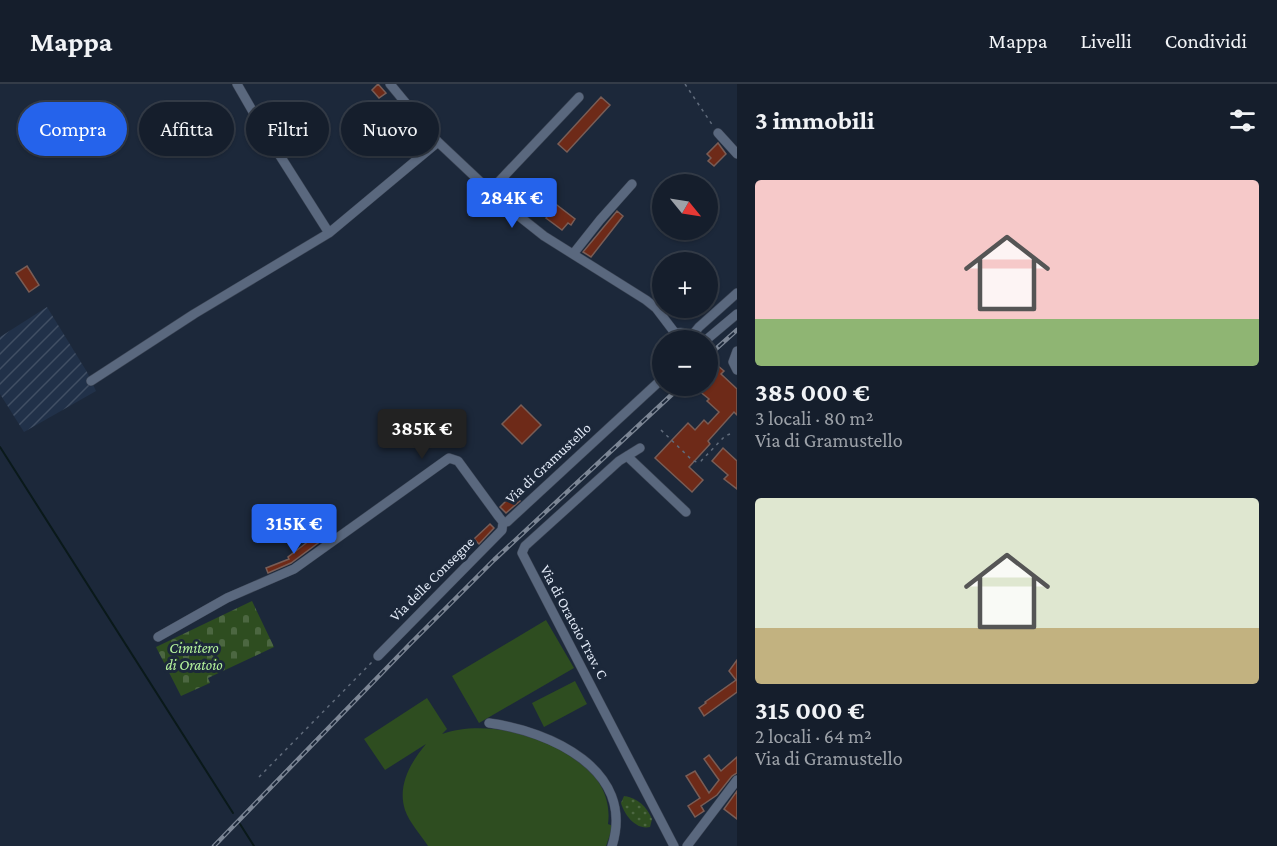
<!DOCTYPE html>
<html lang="it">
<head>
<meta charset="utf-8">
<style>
	body { margin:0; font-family:"Crimson Pro",serif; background:#222b38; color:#f1f3f6; height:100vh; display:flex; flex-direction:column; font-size:22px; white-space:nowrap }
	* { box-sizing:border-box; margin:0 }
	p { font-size:20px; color:#9da2a9 }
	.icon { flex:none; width:33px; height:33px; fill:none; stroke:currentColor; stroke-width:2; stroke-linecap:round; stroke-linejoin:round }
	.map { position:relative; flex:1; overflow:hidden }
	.details { display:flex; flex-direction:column; background:#151e2c; width:540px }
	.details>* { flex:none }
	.guide { position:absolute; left:18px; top:18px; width:570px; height:54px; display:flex; gap:12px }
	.needle { width:39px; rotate:120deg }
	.buttons { position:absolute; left:652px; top:90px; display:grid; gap:12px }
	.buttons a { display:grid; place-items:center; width:66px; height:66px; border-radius:50%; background:#151e2c; box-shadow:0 2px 4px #0004,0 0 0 2px #343c48; font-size:30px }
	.price { position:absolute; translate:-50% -51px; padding:0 14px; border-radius:6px; background:#2563eb; color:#fff; font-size:20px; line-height:39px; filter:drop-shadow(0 2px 3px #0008) }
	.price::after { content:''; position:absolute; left:50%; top:36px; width:18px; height:14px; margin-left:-9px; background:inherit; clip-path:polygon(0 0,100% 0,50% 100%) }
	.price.on { background:#222; color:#fff }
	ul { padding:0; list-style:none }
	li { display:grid; align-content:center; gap:12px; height:318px; padding:0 18px }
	li span { display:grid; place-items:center; height:186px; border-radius:6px; color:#555 }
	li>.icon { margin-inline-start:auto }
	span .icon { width:108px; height:108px; fill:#fffc; stroke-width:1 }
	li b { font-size:26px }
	h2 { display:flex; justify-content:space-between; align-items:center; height:72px; padding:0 18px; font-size:26px }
	.tag { padding:0 21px; border-radius:27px; background:#151e2c; box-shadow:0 2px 4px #0004,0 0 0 2px #343c48; font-size:21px; line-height:54px }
	.tag.on { background:#2563eb; color:#fff }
	header { display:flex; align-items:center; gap:36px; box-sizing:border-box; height:84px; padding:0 30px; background:#151e2c; border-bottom:2px solid #343c48 }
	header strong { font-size:28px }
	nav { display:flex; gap:33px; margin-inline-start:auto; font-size:21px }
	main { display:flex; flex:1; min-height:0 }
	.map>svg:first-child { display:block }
	.industrial { fill:url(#industrial-furrows) }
	.grass { fill:url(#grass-dots) }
	.cemetery { fill:url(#cemetery-stones) }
	.pitch { fill:#2e4d20 }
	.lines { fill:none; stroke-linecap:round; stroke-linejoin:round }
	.stream { stroke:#0a191a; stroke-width:2 }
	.building { fill:#6e2a18; stroke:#795d56; stroke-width:1.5 }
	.minor-casing { stroke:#3b4454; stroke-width:10 }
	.path { stroke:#606b7b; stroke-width:1.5; stroke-dasharray:3 4.5; stroke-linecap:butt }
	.minor { stroke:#5a687e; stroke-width:9 }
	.rail-casing { stroke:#7c8695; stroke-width:4.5 }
	.rail { stroke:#1c283a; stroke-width:2; stroke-dasharray:7; stroke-linecap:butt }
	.labels { text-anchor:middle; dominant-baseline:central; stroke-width:6; stroke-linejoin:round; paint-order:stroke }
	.street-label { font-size:15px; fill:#e2eaf7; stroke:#1c283a }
	.park-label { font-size:15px; font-style:italic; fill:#b6f59d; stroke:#1c283a }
</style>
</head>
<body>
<header>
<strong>Mappa</strong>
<nav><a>Mappa</a><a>Livelli</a><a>Condividi</a></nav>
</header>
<main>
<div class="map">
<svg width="737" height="762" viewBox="0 0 737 762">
	<defs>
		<pattern id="industrial-furrows" width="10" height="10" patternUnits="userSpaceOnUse" patternTransform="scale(1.5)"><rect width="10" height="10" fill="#213149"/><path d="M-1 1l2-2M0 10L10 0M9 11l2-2" fill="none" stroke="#414f64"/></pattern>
		<pattern id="grass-dots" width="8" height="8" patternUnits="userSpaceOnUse" patternTransform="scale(1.5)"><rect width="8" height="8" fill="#2e4d20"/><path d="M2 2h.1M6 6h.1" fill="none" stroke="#4c6741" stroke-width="1.8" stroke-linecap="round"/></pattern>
		<pattern id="cemetery-stones" width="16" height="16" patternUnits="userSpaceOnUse" patternTransform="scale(1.5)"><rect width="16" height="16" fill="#2e4d20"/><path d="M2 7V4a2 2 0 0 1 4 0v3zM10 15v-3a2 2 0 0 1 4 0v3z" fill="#4c6741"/></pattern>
	</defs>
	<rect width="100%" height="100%" fill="#1c283a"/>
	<path class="industrial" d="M47 223 87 288 96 307 24 348 0 310V253Z"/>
	<path class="grass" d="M624 712C638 714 647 723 652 735L650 743C636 746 625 732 621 719Z"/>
	<path class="cemetery" d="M252 517 274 563 208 594 210 599 181 612 156 563Z"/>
	<path class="pitch" d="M546 536 574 584 479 639 452 592Z
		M575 597 587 620 544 643 532 619Z
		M427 614 447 645 442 650C498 629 618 666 608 740L613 742 606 762H428C421 751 409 738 405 726 397 701 411 678 426 660L385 686 364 655Z"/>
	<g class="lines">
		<path class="stream" d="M0 363 233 729
			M240 740 254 762"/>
	</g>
	<path class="building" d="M378 0 386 9 379 14 372 6Z
		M601 13 610 21 567 68 558 60Z
		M718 59 726 70 714 82 708 77 711 74 707 70Z
		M553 118 575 135 571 141 568 139 562 146 546 134 551 127 548 124Z
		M617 127 623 132 591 173 583 168Z
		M27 182 39 201 29 208 16 189Z
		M717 281 724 287 721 290 737 305V331L734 328 708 357 710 360 689 383 703 396 692 408 655 374 688 339 695 346 704 336 708 340 719 328 707 317 709 315 693 302H708V290Z
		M521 321 541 341 522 360 502 340Z
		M723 364 737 377V405L724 395 728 391 712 377Z
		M513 410 520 417 506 429 500 423Z
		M490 440 494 444 479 460 474 455Z
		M314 453 318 459 291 479 268 489 266 484 289 475 288 473Z
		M737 576V608L704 632 699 624 706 619 705 618 736 596 729 587Z
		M709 671 721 687 737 673V689L732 692 717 711 701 722 704 727 695 733 688 722 700 714 686 692 695 687 709 709 719 696 704 675Z
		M737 707V735L724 725Z"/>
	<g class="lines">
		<defs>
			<path id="minor" d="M237 0 263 45 329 149
				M390 0 438 58 505 121 544 152 646 216 656 224 675 249
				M718 49 737 70
				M490 107 579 13
				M573 170 600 136 632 100
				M690 254 699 243 737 209
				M669 256C675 246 686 246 692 256
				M706 256 737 230
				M737 267 733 278 737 286
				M91 297 194 230 329 149 438 58
				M640 364 619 377 525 462 522 469 674 762
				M627 372 686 428
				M158 553 227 514 294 485 449 374 458 377 499 433 503 438H507L663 294
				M378 572 502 446 503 438
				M489 639C550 647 636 686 612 762
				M687 762 737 696"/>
		</defs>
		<use href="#minor" class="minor-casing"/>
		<path class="path" d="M685 0 713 42
			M661 346 693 377 697 378 701 377 725 352 730 350
			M259 693 373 577"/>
		<use href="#minor" class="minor"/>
		<defs>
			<path id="rail" d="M708 272 737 246
				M214 762 410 560 494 476 681 302"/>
		</defs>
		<use href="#rail" class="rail-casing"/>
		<use href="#rail" class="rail"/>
	</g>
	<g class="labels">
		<g class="street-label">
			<text transform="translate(548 379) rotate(-43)">Via di Gramustello</text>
			<text transform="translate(432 495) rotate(-45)">Via delle Consegne</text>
			<text transform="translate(574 538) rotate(62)">Via di Oratoio Trav. C</text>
		</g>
		<g class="park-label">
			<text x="194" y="564">Cimitero<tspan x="194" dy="17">di Oratoio</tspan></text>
		</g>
	</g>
</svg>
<div class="buttons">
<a><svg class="needle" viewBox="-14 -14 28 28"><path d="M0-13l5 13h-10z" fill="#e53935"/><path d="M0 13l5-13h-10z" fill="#9da2a9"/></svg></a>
<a>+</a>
<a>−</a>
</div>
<b class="price" style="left:512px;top:145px">284K €</b>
<b class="price on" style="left:422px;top:376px">385K €</b>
<b class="price" style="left:294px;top:471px">315K €</b>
<div class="guide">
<a class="tag on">Compra</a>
<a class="tag">Affitta</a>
<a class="tag">Filtri</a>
<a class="tag">Nuovo</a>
</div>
</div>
<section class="details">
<h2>3 immobili<svg class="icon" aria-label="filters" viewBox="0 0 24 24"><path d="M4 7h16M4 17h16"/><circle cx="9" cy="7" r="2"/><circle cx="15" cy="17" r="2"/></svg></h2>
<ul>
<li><span style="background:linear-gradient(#f6c9c9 75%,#8fb573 0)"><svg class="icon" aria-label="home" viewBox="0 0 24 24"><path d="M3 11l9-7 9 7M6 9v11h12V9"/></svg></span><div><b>385 000 €</b><p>3 locali · 80 m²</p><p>Via di Gramustello</p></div></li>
<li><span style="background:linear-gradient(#dfe7d0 70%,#c2b280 0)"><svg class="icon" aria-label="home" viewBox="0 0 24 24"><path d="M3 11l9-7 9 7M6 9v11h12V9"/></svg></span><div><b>315 000 €</b><p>2 locali · 64 m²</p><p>Via di Gramustello</p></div></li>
</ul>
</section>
</main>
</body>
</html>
